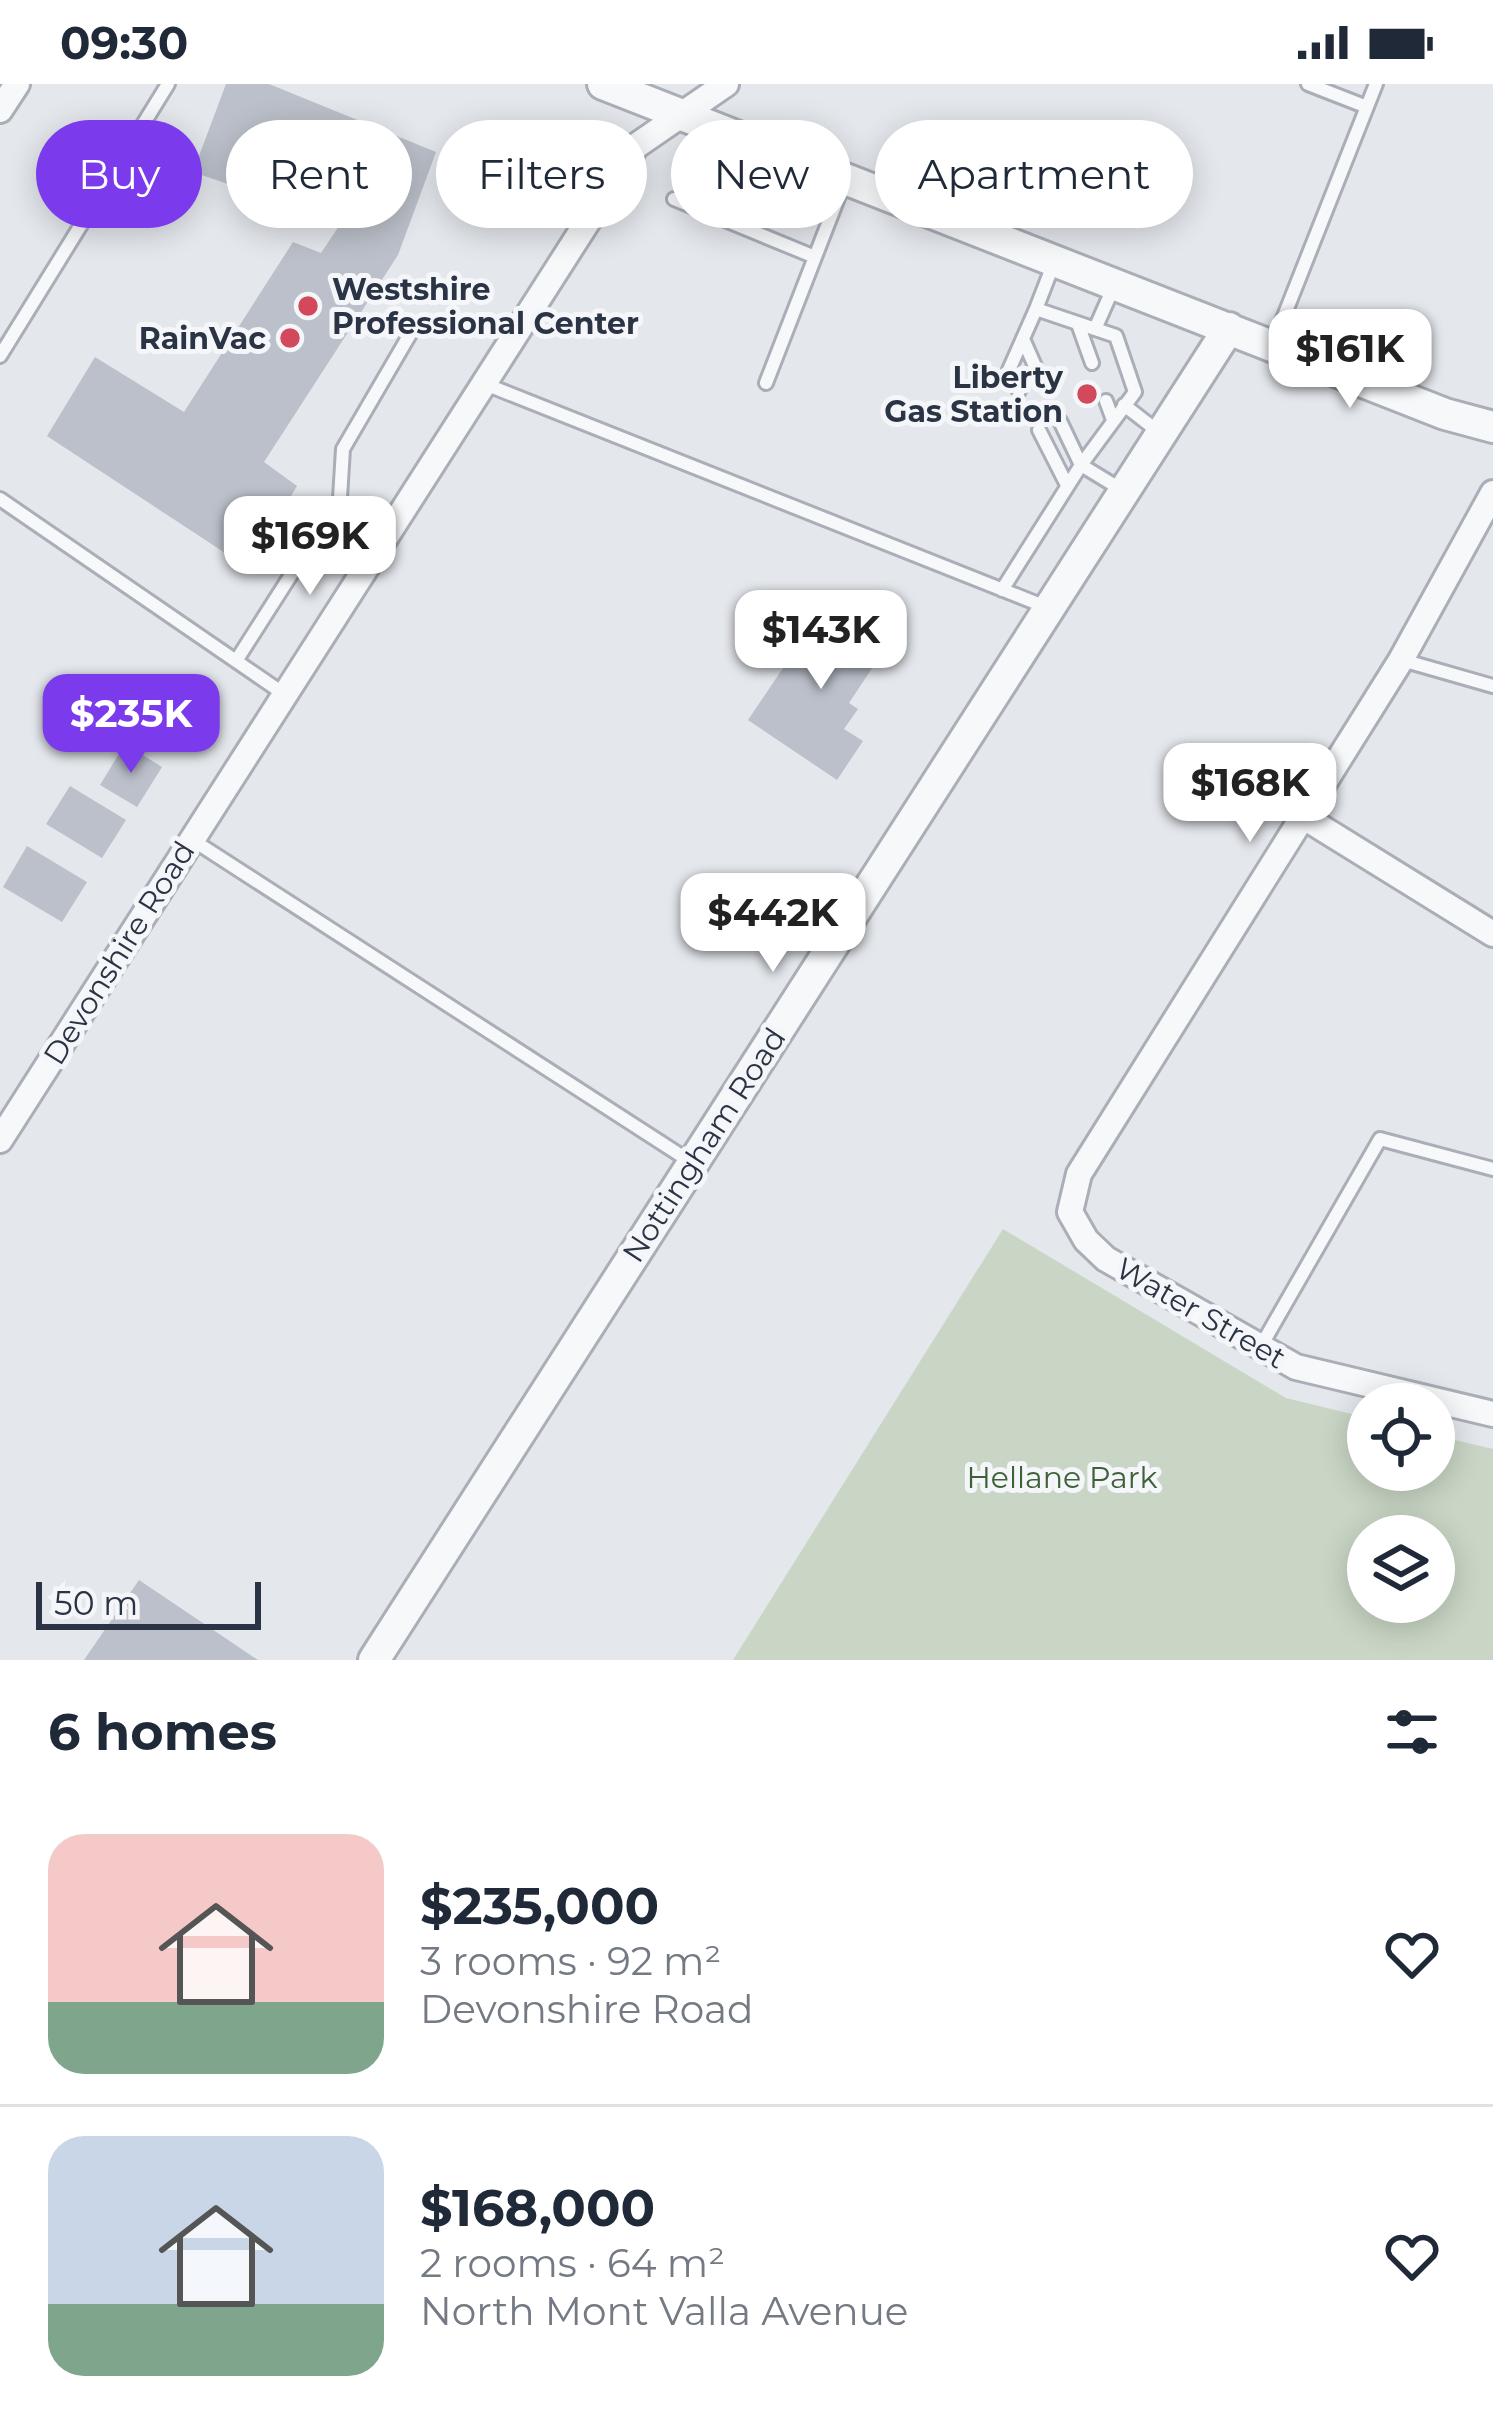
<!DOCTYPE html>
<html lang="en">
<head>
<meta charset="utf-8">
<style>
	body { margin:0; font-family:Montserrat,sans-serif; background:#f2f2f3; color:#1f2937; height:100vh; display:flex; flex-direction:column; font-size:45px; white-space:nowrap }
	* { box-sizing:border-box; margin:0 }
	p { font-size:39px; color:#747a83 }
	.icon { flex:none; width:66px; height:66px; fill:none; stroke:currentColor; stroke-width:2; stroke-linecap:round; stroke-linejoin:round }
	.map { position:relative; height:1576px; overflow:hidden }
	.panel { display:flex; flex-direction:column; background:#fff; flex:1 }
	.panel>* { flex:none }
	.top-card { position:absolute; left:36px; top:36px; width:1422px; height:108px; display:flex; gap:24px }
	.controls { position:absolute; left:1347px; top:1299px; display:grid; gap:24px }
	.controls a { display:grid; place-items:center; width:108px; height:108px; border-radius:50%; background:#fff; box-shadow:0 6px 30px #0003; font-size:60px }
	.scale { position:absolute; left:36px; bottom:30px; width:225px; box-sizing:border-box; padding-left:12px; border:6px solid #2b3445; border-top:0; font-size:33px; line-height:42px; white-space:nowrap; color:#2b3445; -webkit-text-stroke:9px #f4f6f9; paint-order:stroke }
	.price { position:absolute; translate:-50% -102px; padding:0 27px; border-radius:24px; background:#fff; color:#222; font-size:39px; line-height:78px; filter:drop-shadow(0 3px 6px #0008) }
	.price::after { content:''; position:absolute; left:50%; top:72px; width:36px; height:27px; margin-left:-18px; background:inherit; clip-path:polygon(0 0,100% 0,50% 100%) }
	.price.on { background:#7c3aed; color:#fff }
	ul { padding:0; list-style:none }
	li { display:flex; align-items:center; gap:36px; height:300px; padding:0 48px }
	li+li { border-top:3px solid #e0e1e3 }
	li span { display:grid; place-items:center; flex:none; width:336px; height:240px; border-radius:36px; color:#555 }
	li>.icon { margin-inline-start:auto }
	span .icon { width:144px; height:144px; fill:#fffc; stroke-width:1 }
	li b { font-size:51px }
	h2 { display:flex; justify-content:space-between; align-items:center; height:144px; padding:0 48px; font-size:51px }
	.chip { padding:0 42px; border-radius:54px; background:#fff; box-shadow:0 6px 30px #0003; font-size:42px; line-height:108px }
	.chip.on { background:#7c3aed; color:#fff }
	.status { display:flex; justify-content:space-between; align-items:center; height:84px; padding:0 60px; background:#fff; direction:ltr }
	.status svg { height:33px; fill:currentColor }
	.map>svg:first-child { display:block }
	.green { fill:#c9d6c5; fill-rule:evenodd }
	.building { fill:#bbc0ca }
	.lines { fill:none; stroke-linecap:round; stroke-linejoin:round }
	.service-casing { stroke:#a9aeb7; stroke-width:18 }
	.minor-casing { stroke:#a9aeb7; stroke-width:30 }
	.tertiary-casing { stroke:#a9aeb7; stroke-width:36 }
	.service { stroke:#f7f8fa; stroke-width:12 }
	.minor { stroke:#f7f8fa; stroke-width:24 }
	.tertiary { stroke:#f7f8fa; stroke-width:30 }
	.poi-dot { fill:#d1495b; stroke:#f4f6f9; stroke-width:4.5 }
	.labels { text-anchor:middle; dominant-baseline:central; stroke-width:10; stroke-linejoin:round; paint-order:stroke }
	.poi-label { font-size:30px; font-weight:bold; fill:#2b3445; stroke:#f4f6f9; text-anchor:end }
	.street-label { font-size:30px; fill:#2b3445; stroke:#f4f6f9 }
	.park-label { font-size:30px; fill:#3f6138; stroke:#f4f6f9 }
</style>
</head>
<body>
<div class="status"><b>09:30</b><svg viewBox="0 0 49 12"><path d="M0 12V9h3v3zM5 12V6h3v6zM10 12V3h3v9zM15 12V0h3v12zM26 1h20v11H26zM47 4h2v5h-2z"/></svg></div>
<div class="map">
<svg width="1493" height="1576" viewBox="0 0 1493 1576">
	<rect width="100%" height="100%" fill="#e4e7ec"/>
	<path class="green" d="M1003 1145 1286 1314 1368 1334V1386H1434V1351L1493 1365V1576H733ZM1368 1452H1434V1518H1368Z"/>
	<path class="building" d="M226 0H269L436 68 398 171 264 378 297 402 248 484 47 352 95 273 184 328 293 158 321 169 341 139 193 88Z
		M827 519 888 560 849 619 858 625 844 645 863 657 837 696 748 636Z
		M146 599 181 621 156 661 121 639Z
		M125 660 162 683 137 723 100 701Z
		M70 702 126 736 102 774 46 740Z
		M27 762 87 798 62 838 3 803Z
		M139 1496 258 1576H84Z"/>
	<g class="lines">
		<defs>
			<path id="service" d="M1308 0 1367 23
				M674 115 815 173
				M1036 225 1055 176
				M1078 240 1092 279
				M1095 245 1114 202
				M1023 255 1042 298
				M1273 260 1376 0
				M0 272 168 0
				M766 299 845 96
				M485 300 1046 523
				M1019 307 1009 286 1036 225 1116 252 1135 308 1081 381 1122 406
				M1106 317 1113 336
				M1124 321 1160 349
				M1039 346 1067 401
				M0 415 284 610
				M1002 506 1081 381 1060 337
				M1402 576 1493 602
				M236 577 340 414 343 365 413 245
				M191 755 691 1078
				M1261 1262 1380 1055 1493 1085"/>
			<path id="minor" d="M0 26 17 0
				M1493 409 1401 576 1079 1090 1070 1128 1086 1156 1106 1175 1296 1283 1493 1330
				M1304 733 1493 850
				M0 1056 636 62 726 0"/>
			<path id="tertiary" d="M603 0 1445 330 1493 343
				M374 1576 1229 244"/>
		</defs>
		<use href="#service" class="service-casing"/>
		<use href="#minor" class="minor-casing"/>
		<use href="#tertiary" class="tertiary-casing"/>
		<use href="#service" class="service"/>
		<use href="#minor" class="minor"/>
		<use href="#tertiary" class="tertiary"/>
	</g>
	<g class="poi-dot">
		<circle cx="308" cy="222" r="12"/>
		<circle cx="290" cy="254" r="12"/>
		<circle cx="1087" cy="310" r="12"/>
	</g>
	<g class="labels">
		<g class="poi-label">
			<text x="332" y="205" text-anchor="start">Westshire<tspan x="332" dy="34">Professional Center</tspan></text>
			<text x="266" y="254">RainVac</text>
			<text x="1063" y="293">Liberty<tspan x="1063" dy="34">Gas Station</tspan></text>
		</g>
		<g class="street-label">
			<text transform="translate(119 869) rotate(-58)">Devonshire Road</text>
			<text transform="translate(704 1061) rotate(-57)">Nottingham Road</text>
			<text transform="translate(1201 1229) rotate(30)">Water Street</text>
		</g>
		<g class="park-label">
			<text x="1062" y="1393">Hellane Park</text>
		</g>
	</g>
</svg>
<div class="controls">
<a><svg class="icon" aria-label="locate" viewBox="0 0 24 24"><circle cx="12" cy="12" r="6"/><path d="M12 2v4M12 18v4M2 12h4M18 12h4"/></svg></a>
<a><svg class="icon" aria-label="layers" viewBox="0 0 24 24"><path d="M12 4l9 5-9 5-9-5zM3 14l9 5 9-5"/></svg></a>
</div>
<div class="scale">50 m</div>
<b class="price" style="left:1350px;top:327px">$161K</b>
<b class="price" style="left:310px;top:514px">$169K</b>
<b class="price" style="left:821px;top:608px">$143K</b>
<b class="price on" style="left:131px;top:692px">$235K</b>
<b class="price" style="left:1250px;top:761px">$168K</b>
<b class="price" style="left:773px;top:891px">$442K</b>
<div class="top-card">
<a class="chip on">Buy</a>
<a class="chip">Rent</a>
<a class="chip">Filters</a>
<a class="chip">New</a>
<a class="chip">Apartment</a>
</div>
</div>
<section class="panel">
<h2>6 homes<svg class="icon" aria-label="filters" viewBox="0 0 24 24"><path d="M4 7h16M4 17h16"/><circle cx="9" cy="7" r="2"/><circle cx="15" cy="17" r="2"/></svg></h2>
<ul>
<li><span style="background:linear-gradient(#f6c9c9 70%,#7fa58c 0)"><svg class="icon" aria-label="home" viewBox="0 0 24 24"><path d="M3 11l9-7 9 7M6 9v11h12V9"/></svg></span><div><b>$235,000</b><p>3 rooms · 92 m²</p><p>Devonshire Road</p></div><svg class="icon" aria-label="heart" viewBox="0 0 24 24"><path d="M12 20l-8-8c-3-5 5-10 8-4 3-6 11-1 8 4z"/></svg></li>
<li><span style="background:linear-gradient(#c9d6e8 70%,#7fa58c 0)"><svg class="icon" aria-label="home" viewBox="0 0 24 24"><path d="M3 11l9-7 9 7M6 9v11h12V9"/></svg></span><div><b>$168,000</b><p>2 rooms · 64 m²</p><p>North Mont Valla Avenue</p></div><svg class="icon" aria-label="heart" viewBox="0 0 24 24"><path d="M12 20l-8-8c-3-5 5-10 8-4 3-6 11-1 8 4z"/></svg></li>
</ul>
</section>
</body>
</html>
